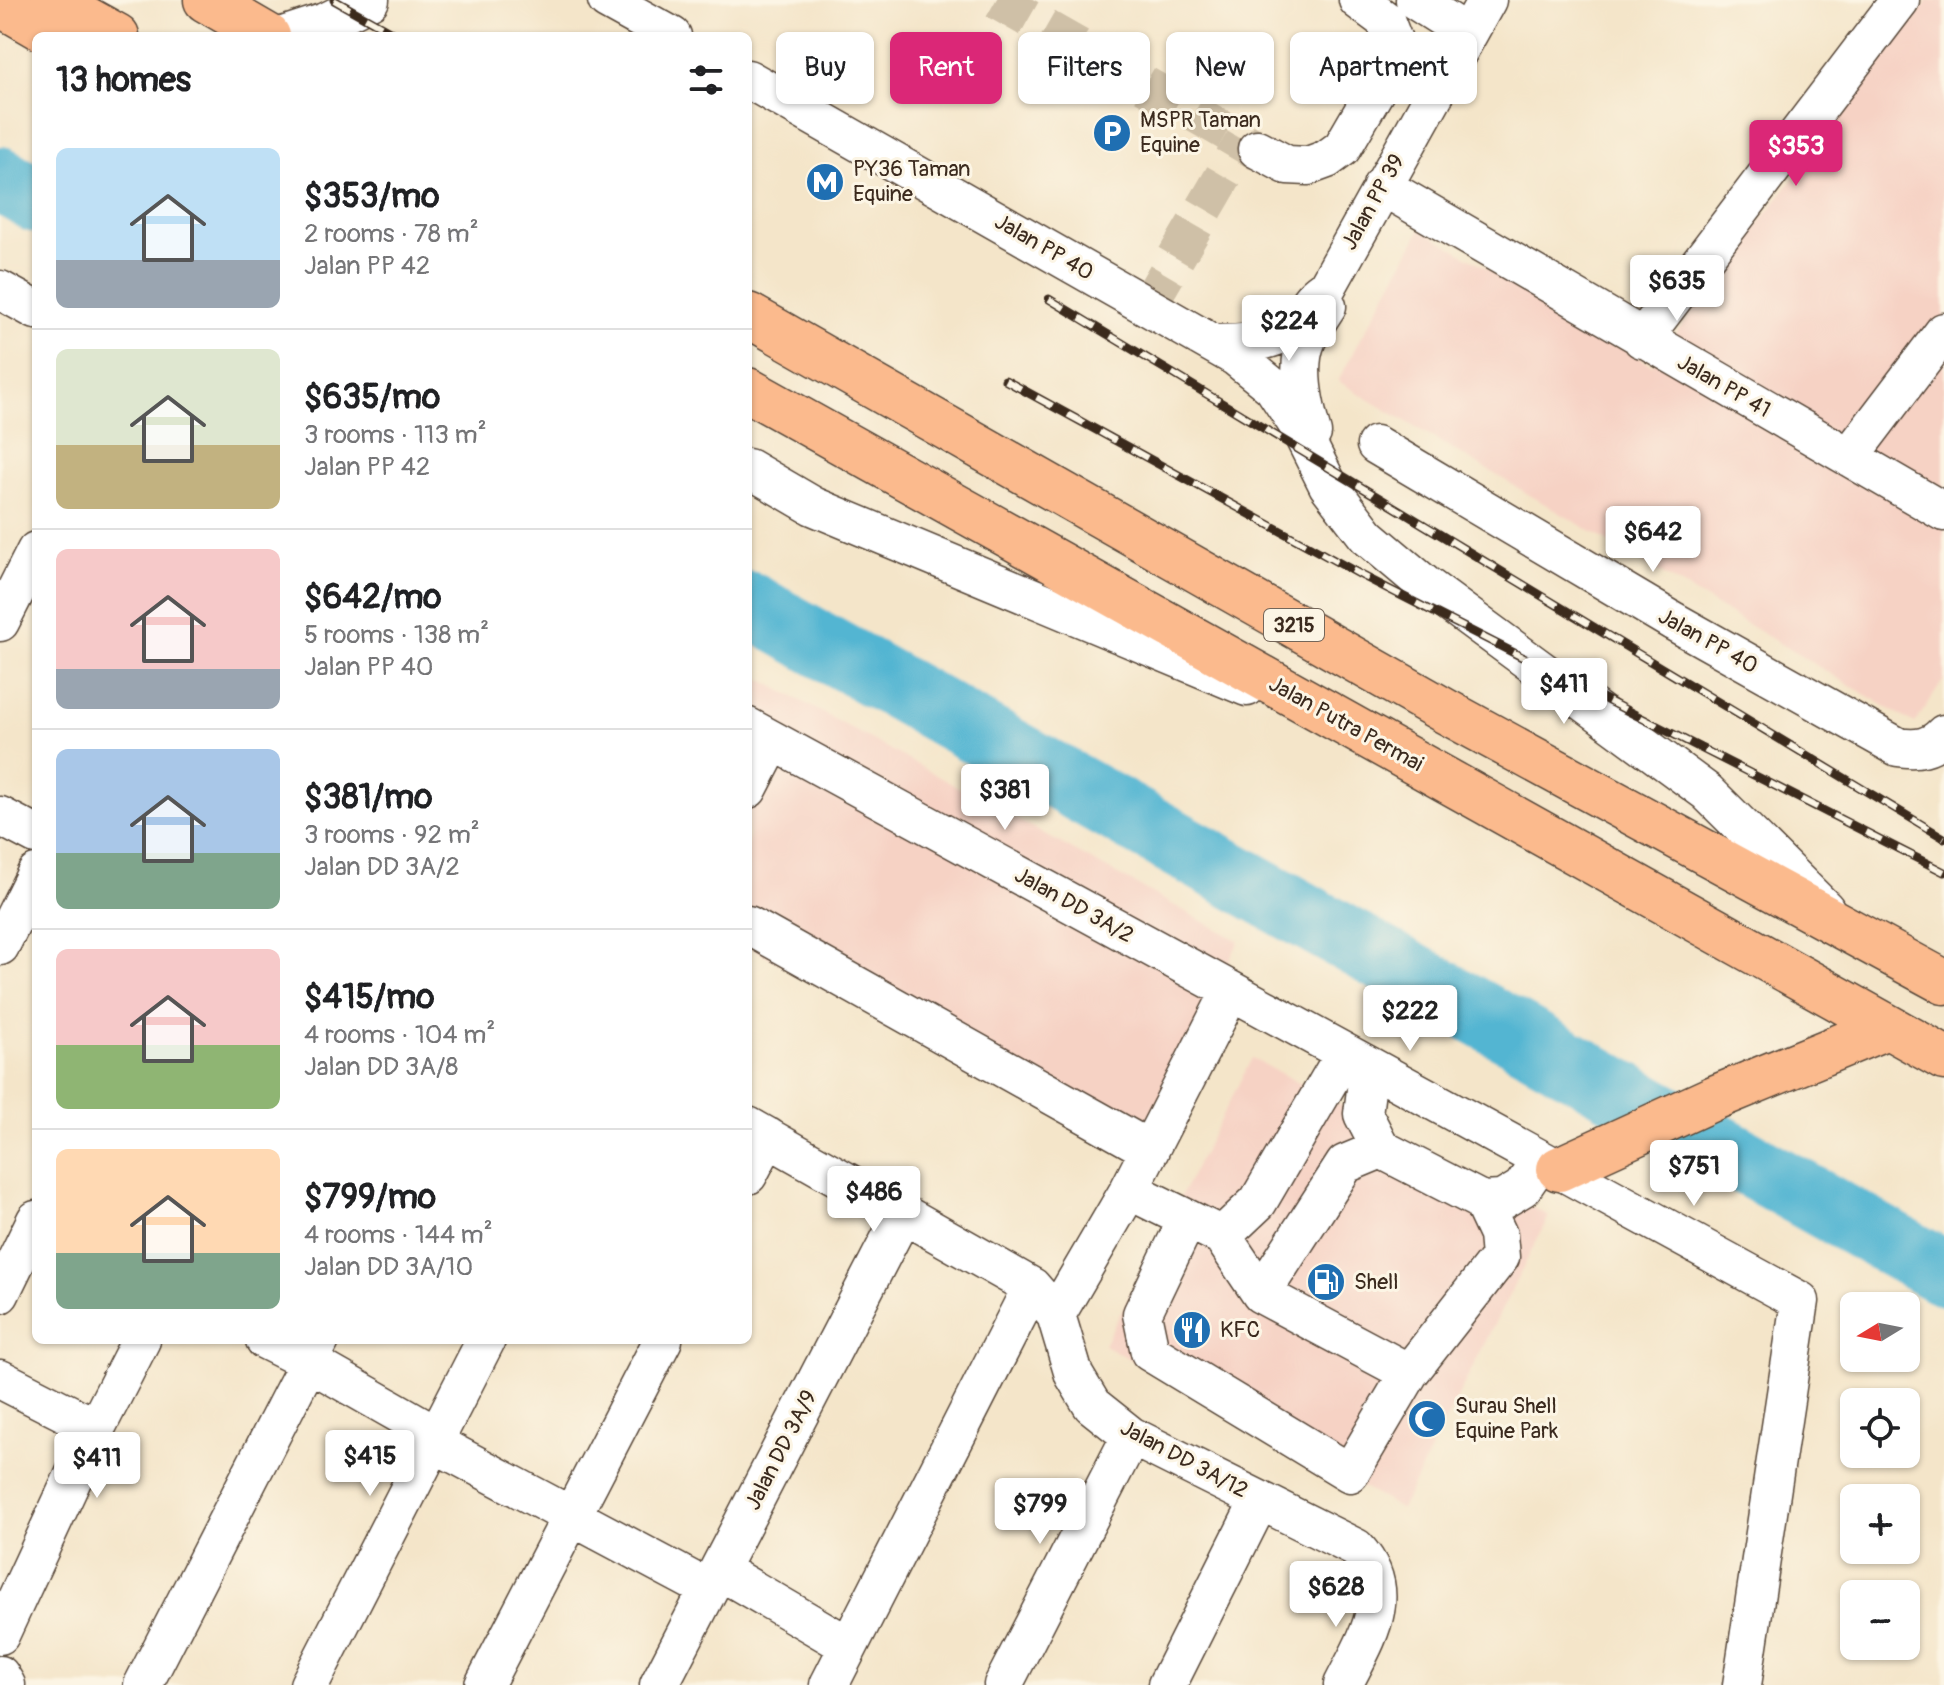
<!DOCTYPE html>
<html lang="en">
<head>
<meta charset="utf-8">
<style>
	body { margin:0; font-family:Pangolin,sans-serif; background:#f2f2f2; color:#202124; height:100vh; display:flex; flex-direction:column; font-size:30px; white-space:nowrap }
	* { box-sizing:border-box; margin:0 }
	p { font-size:26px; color:#757577 }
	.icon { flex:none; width:44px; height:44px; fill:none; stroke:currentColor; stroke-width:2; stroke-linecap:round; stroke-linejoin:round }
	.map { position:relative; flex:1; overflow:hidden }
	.panel { position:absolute; left:32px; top:32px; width:720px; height:1312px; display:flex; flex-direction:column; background:#fff; border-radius:12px; box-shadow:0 2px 6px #0004 }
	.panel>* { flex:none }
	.guide { position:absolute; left:776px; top:32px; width:760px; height:72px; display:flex; gap:16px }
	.needle { width:52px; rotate:260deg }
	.tools { position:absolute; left:1840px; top:1292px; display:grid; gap:16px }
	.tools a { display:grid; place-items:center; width:80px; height:80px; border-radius:12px; background:#fff; box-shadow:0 2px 6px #0004; font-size:40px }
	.price { position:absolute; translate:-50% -68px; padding:0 18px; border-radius:8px; background:#fff; color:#222; font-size:26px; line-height:52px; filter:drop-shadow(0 2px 4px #0008) }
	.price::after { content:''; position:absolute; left:50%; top:48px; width:24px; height:18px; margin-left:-12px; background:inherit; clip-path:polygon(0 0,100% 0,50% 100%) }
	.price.active { background:#db2777; color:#fff }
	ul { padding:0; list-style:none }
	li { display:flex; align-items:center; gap:24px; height:200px; padding:0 24px }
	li+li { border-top:2px solid #e0e0e0 }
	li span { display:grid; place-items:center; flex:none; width:224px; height:160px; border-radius:12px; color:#555 }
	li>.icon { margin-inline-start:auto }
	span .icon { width:96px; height:96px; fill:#fffc; stroke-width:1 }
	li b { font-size:34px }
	h2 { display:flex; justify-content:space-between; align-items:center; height:96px; padding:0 24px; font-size:34px }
	.chip { padding:0 28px; border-radius:12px; background:#fff; box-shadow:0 2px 6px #0004; font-size:28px; line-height:72px }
	.chip.active { background:#db2777; color:#fff }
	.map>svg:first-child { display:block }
	.built { fill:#f6d2c4 }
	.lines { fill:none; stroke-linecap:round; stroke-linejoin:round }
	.river { stroke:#53b5d2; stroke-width:66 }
	.minor-tunnel { stroke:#cfc0a7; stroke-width:38; stroke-dasharray:38 19; stroke-linecap:butt }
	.minor-casing { stroke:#574638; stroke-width:41 }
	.major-casing { stroke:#574638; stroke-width:47 }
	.minor { stroke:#fff; stroke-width:38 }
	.major { stroke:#fbba8d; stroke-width:44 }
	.rail-casing { stroke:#3b2a1e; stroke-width:9 }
	.rail { stroke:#fcf5e5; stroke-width:6; stroke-dasharray:18; stroke-linecap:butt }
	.labels { text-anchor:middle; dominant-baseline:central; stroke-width:6; stroke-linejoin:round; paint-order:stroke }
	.shield { fill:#fcf5e5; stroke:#75675a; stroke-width:2 }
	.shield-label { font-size:20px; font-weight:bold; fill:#3b2a1e }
	.poi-label { font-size:22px; fill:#3b2a1e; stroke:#fcf5e5; text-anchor:start }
	.street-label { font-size:22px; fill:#3b2a1e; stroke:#fcf5e5 }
</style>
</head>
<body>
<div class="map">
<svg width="1944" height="1685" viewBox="0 0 1944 1685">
	<rect width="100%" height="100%" fill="#fcf5e5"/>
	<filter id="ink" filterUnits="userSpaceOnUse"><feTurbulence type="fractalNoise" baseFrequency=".0125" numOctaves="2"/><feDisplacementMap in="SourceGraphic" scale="16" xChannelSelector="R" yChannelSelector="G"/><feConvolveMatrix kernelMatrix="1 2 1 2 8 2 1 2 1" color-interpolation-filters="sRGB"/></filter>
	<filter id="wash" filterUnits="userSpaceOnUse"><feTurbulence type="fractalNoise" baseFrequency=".006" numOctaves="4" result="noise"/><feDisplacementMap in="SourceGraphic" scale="32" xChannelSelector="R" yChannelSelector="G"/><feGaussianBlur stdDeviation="1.8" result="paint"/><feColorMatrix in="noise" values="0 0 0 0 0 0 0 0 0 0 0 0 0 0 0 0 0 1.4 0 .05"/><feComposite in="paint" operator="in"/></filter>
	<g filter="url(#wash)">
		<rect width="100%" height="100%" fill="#f4e5c9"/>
		<path class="built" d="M1928 0H1944V679L1915 724 1338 381 1421 229 1652 365Z
			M748 672 1239 941 1132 1155 748 946Z
			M1252 1058 1549 1216 1401 1509 1104 1345Z"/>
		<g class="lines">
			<path class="river" d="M0 179 36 200
				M748 604 1944 1273"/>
		</g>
	</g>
	<g filter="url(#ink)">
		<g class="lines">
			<path class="minor-tunnel" d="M996 0 1257 149
				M1147 307 1244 141"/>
			<defs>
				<path id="minor" d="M607 0 672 36
					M1415 0 1468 34
					M283 36 326 22 370 0
					M748 79 1236 357 1273 387 1298 425 1328 485 1367 536 1424 584 1707 792 1825 909
					M1257 149 1287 165 1308 166 1327 159 1342 148 1388 69 1394 43 1385 20 1358 0
					M1382 186 1944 512
					M0 290 36 310
					M1642 339 1900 0
					M1214 344C1239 343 1276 345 1294 324 1307 309 1308 298 1327 287L1487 0
					M1312 433C1304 406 1295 366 1307 339 1313 327 1320 317 1327 306
					M1376 445 1673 621 1898 747C1917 750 1931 748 1944 734
					M1849 457 1944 332
					M748 468 813 506 1247 687
					M0 622 36 551
					M748 727 1800 1301 1742 1685
					M748 789 773 741
					M0 816 36 835
					M748 925 1150 1150
					M0 946 36 874
					M1369 1066 1363 1114 1381 1149 1482 1201 1502 1200 1522 1188 1541 1160
					M748 1126 1032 1287 1056 1315 1074 1375 1092 1405 1131 1436 1356 1548C1398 1594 1366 1639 1343 1685
					M748 1175 768 1137
					M1129 1190 1222 1236 1261 1294 1409 1373
					M1187 1220 1142 1314 1150 1352 1350 1473 1409 1373 1500 1257 1498 1235 1482 1201
					M1222 1236 1258 1202 1345 1053
					M0 1294 36 1220
					M1261 1294 1345 1164 1381 1149
					M1056 1315 1129 1190 1231 991
					M265 1340 309 1362 437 1435
					M0 1379 96 1428
					M434 1443 708 1589
					M719 1570 849 1646
					M0 1635 96 1428 141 1340
					M0 1675 6 1685
					M143 1685 320 1340
					M309 1685 486 1340
					M484 1685 663 1340
					M659 1685 903 1214
					M829 1685 1032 1287
					M1003 1685 1131 1436
					M1167 1685 1260 1500"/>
				<path id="major" d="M52 0 117 36
					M206 0 268 36
					M0 4 55 36
					M748 315 1445 711 1944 982
					M748 390 1944 1058
					M1559 1169 1714 1098 1887 1027"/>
			</defs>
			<use href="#minor" class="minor-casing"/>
			<use href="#major" class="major-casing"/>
			<use href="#minor" class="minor"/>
			<use href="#major" class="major"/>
			<defs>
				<path id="rail" d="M334 0 398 36
					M1049 299 1944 838
					M1005 380 1363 576 1944 872"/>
			</defs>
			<use href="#rail" class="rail-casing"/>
			<use href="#rail" class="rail"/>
		</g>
	</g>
	<defs>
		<symbol id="parking-disc" viewBox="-11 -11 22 22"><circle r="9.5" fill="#1f6fb2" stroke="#fcf5e5"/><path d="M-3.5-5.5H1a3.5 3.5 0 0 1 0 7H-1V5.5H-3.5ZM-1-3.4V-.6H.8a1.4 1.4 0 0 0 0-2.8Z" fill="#fff"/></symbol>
		<symbol id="metro-disc" viewBox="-11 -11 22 22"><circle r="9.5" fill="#1f6fb2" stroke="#fcf5e5"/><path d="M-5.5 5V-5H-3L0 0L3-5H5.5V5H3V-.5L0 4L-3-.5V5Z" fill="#fff"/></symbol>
		<symbol id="fuel-disc" viewBox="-11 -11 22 22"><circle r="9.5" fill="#1f6fb2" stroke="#fcf5e5"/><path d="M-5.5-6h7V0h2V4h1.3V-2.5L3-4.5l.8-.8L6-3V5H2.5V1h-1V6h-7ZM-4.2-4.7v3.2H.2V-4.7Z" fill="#fff"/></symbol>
		<symbol id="restaurant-disc" viewBox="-11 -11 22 22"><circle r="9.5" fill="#1f6fb2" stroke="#fcf5e5"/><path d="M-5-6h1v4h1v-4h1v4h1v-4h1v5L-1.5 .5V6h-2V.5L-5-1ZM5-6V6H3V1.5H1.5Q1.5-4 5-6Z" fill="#fff"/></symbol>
		<symbol id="mosque-disc" viewBox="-11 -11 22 22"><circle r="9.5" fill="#1f6fb2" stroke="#fcf5e5"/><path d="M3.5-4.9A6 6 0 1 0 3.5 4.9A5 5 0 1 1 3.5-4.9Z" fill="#fff"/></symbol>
	</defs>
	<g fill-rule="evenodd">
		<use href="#parking-disc" x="1090" y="111" width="44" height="44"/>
		<use href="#metro-disc" x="803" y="160" width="44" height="44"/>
		<use href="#fuel-disc" x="1304" y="1260" width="44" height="44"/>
		<use href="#restaurant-disc" x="1170" y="1308" width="44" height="44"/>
		<use href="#mosque-disc" x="1405" y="1397" width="44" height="44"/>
	</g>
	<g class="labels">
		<rect class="shield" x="1264" y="609" width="60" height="32" rx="6"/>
		<g class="shield-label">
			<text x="1294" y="625">3215</text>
		</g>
		<g class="poi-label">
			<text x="1140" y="120">MSPR Taman<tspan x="1140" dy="25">Equine</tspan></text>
			<text x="853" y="169">PY36 Taman<tspan x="853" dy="25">Equine</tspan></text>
			<text x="1354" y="1282">Shell</text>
			<text x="1220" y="1330">KFC</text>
			<text x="1455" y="1406">Surau Shell<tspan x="1455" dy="25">Equine Park</tspan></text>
		</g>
		<g class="street-label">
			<text transform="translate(1373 202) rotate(-61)">Jalan PP 39</text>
			<text transform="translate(1044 247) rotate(30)">Jalan PP 40</text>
			<text transform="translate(1724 386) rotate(30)">Jalan PP 41</text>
			<text transform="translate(1708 641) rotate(29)">Jalan PP 40</text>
			<text transform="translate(1346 724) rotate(29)">Jalan Putra Permai</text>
			<text transform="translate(1074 905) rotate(29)">Jalan DD 3A/2</text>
			<text transform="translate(781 1450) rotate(-63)">Jalan DD 3A/9</text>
			<text transform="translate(1184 1459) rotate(28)">Jalan DD 3A/12</text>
		</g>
	</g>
</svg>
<div class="tools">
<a><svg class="needle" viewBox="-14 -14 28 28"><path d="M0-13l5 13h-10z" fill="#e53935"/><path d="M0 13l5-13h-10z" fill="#757577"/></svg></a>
<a><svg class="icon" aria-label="locate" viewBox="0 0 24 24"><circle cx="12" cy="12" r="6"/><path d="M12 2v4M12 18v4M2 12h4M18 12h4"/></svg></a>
<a>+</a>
<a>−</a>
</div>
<b class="price active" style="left:1796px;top:188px">$353</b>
<b class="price" style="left:1677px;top:323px">$635</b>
<b class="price" style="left:1289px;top:363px">$224</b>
<b class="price" style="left:1653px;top:574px">$642</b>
<b class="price" style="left:1564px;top:726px">$411</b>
<b class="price" style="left:1005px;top:832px">$381</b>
<b class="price" style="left:1410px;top:1053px">$222</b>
<b class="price" style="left:1694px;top:1208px">$751</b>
<b class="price" style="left:874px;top:1234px">$486</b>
<b class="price" style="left:370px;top:1498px">$415</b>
<b class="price" style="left:97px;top:1500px">$411</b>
<b class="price" style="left:1040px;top:1546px">$799</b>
<b class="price" style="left:1336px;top:1629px">$628</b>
<div class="guide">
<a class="chip">Buy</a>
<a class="chip active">Rent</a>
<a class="chip">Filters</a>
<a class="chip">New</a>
<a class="chip">Apartment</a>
</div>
<section class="panel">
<h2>13 homes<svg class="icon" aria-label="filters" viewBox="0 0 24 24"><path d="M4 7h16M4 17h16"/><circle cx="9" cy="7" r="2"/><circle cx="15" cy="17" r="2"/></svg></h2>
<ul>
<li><span style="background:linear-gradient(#bfe0f5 70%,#9aa5b1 0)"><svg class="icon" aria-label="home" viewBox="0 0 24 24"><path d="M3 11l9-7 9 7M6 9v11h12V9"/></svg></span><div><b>$353/mo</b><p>2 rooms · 78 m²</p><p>Jalan PP 42</p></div></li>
<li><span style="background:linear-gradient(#dfe7d0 60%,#c2b280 0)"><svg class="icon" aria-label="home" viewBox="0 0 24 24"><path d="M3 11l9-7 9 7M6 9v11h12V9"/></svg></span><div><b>$635/mo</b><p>3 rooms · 113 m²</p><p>Jalan PP 42</p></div></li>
<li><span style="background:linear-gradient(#f6c9c9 75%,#9aa5b1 0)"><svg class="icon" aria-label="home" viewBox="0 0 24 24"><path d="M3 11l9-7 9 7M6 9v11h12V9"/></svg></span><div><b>$642/mo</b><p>5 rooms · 138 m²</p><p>Jalan PP 40</p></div></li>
<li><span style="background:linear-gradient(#a9c7e8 65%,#7fa58c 0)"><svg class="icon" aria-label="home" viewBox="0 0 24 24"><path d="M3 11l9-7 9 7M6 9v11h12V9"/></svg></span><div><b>$381/mo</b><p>3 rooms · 92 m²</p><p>Jalan DD 3A/2</p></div></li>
<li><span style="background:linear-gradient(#f6c9c9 60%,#8fb573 0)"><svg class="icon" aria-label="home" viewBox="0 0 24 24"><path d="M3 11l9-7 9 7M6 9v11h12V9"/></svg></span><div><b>$415/mo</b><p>4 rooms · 104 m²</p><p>Jalan DD 3A/8</p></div></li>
<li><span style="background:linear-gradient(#ffd9b3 65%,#7fa58c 0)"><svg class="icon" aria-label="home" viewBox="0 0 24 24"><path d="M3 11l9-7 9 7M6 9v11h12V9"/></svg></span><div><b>$799/mo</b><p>4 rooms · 144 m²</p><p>Jalan DD 3A/10</p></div></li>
</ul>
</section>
</div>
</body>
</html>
